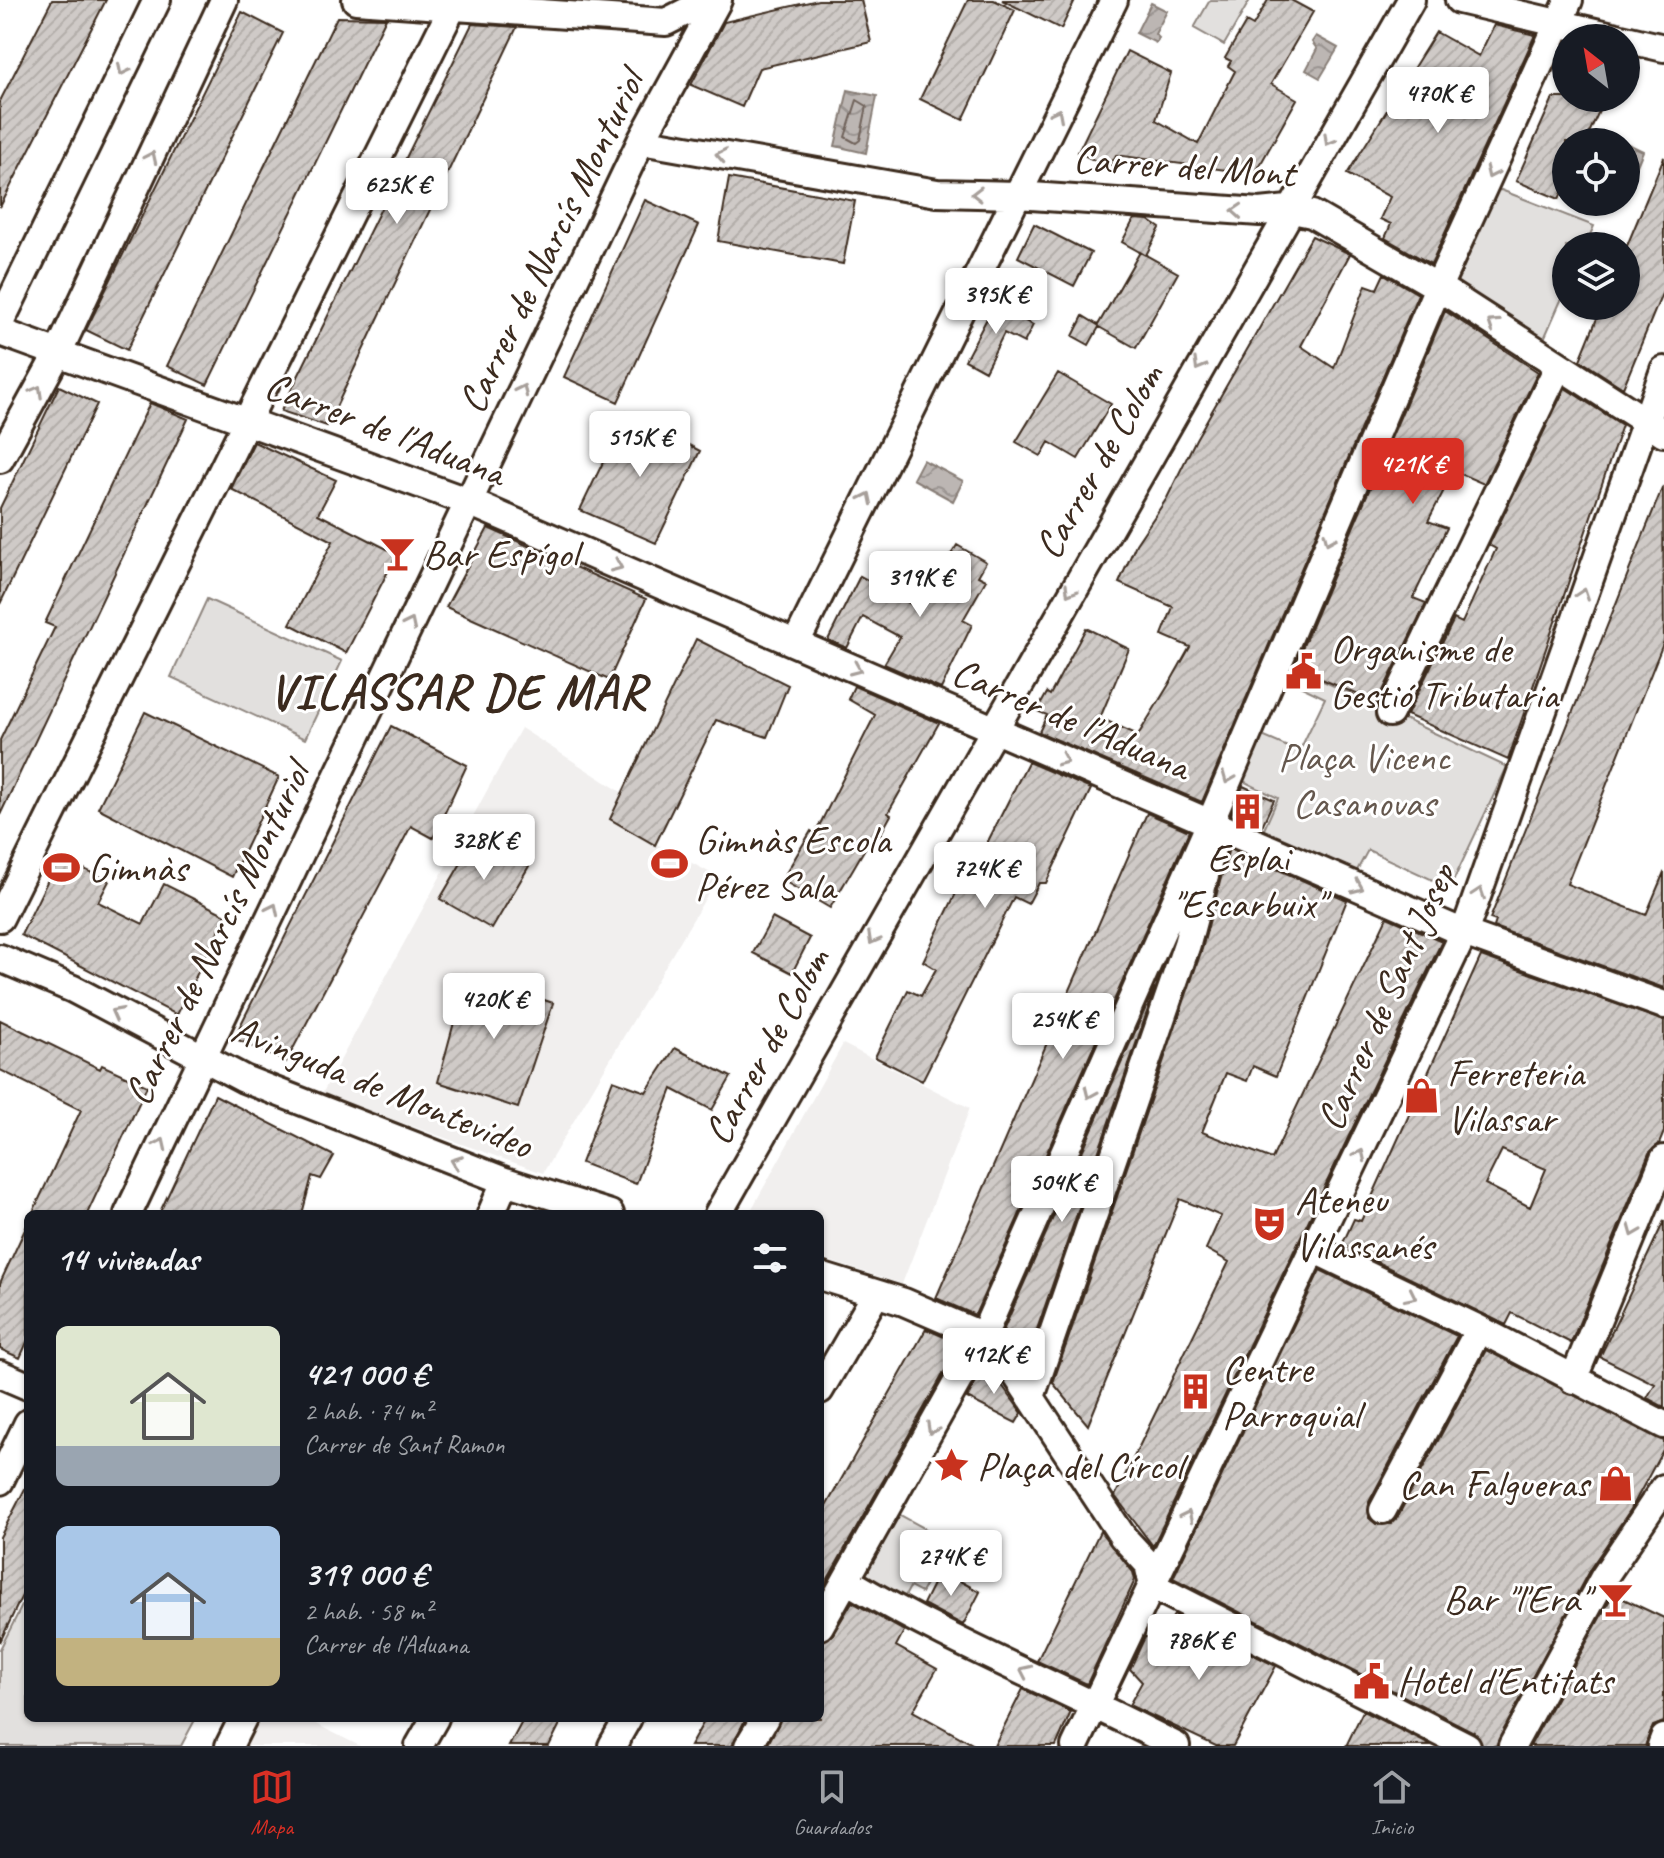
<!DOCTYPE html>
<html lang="es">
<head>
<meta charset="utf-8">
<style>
	body { margin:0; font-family:Caveat,sans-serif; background:#20242c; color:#f1f3f6; height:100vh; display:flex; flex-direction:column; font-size:30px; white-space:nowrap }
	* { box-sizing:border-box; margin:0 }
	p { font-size:26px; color:#9ea1a6 }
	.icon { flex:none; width:44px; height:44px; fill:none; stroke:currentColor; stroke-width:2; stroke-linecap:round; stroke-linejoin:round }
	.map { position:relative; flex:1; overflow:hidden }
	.side { position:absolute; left:24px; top:1210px; width:800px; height:512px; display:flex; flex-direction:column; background:#171b24; border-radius:12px; box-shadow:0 2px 6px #0004 }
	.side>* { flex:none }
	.needle { width:52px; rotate:329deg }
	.buttons { position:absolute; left:1552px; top:24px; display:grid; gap:16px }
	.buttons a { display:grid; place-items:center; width:88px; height:88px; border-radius:50%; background:#171b24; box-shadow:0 2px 6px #0004; font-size:40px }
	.price { position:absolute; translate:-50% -68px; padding:0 18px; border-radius:8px; background:#fff; color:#222; font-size:26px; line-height:52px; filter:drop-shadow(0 2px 4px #0008) }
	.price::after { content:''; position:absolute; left:50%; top:48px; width:24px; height:18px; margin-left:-12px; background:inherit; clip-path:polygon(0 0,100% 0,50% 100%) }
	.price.current { background:#d93025; color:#fff }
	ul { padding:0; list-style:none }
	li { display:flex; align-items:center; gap:24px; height:200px; padding:0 32px }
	li span { display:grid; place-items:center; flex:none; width:224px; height:160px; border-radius:12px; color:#555 }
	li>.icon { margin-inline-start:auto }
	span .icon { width:96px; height:96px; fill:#fffc; stroke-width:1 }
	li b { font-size:34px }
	h2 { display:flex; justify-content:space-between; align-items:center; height:96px; padding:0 32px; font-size:34px }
	.tabs { display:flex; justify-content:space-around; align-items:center; height:112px; border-top:2px solid #363941; background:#171b24; font-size:22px; color:#9ea1a6 }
	.tabs a { display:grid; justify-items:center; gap:4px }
	.tabs .current { color:#d93025 }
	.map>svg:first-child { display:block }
	.built { fill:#f1efee }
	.green { fill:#e2e0de; stroke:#8e857e; stroke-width:2 }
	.water { fill:url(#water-waves); stroke:#887e77; stroke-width:2 }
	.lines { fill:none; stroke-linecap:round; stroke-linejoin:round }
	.shore { stroke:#6f625a; stroke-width:2 }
	.building { fill:url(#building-hatch); stroke:#3b2a1e; stroke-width:2; fill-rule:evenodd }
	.minor-casing { stroke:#3b2a1e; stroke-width:32 }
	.minor { stroke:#fff; stroke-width:26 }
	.oneway { stroke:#a79f9a }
	.labels { text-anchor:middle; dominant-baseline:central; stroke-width:6; stroke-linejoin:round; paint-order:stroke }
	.street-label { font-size:40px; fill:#3b2a1e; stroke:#fff }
	.poi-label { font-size:40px; fill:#3b2a1e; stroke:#fff; text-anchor:start }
	.park-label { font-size:40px; fill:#65584e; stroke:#fff }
	.district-label { font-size:48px; font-weight:bold; letter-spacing:2px; fill:#3b2a1e; stroke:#fff }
</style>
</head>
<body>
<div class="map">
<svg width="1664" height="1746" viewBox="0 0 1664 1746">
	<defs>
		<pattern id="water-waves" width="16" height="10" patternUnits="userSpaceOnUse" patternTransform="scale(2)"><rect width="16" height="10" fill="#bcb6b3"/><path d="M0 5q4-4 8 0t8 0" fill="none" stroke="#9a9491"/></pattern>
		<pattern id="building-hatch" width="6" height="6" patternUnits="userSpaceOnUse" patternTransform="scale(2)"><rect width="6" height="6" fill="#cfcac7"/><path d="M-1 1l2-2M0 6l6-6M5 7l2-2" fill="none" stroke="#b3aeaa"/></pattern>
	</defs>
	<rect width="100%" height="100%" fill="#fff"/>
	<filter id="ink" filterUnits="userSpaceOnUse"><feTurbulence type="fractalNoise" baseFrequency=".0125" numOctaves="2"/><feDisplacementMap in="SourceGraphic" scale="16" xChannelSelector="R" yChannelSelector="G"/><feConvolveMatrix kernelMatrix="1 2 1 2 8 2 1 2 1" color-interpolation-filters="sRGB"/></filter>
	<g filter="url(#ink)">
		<path class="built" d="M521 728 623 793 610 819 718 877 543 1173 322 1094Z
			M843 1044 970 1108 902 1284 820 1258V1214H749Z
			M256 1718H304L360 1746H242Z"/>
		<path class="green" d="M1210 0H1250L1224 45 1194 28Z
			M1501 190 1594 226 1585 246H1566V289L1543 341 1454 289 1496 191Z
			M207 599 342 661 305 739 171 677Z
			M1289 665 1507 767 1450 888 1368 850 1353 878 1261 836 1278 798 1239 779 1260 735 1299 752 1325 698 1283 678Z
			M895 1512 942 1538 937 1551 942 1555 921 1593 910 1587 904 1598 859 1573Z
			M28 1594V1718H196L181 1746H0V1649Z"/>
		<path class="water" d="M1151 3 1167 11 1155 34 1159 38 1156 43 1136 33Z
			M1316 36 1338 48 1320 78 1306 70 1317 49 1312 42Z
			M848 90 877 96 866 153 835 146Z
			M1626 143 1643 151 1626 192Z
			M923 460 963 481 953 501 913 479Z"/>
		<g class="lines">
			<path class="shore" d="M857 100 867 106 860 140 856 143 845 137Z"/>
		</g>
		<path class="building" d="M52 0H106L0 207V101Z
			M818 0H861L871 42 759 68 742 107 691 85 724 22Z
			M968 0H994L1015 10 963 120 920 99Z
			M1002 0H1075L1061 29Z
			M1268 0H1291L1313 12 1271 84 1297 99 1255 174 1116 155 1109 168 1078 152 1127 51 1171 73 1156 120 1198 144 1235 71 1228 66 1231 61 1225 58 1246 22 1253 26Z
			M242 12 283 33 127 350 86 330Z
			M337 17 386 18 207 385 167 366Z
			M472 24 517 27 327 426 281 411Z
			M1494 25 1535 35 1431 264 1385 238 1391 224 1380 219 1390 197 1347 174 1436 32 1479 56Z
			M1553 98H1605L1585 142H1566V184L1559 199 1516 181Z
			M1664 157V289L1623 388 1580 360 1602 306H1626V248Z
			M729 178 855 201 843 264 718 241Z
			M645 200 699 225 618 402 564 377Z
			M1134 219 1148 220 1160 228 1146 255 1178 273 1136 348 1099 327 1089 345 1073 336 1083 316 1098 325 1140 252 1145 255 1122 242Z
			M1034 224 1091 253 1074 286 1018 257Z
			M1312 236 1350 254 1301 346 1334 368 1366 285 1377 289 1384 274 1418 294 1202 802 1039 732 1047 715 1037 711 1047 693 1050 695 1086 628 1129 649 1100 718 1138 735 1168 686 1190 647 1162 635 1173 607 1119 583 1136 544 1167 498 1196 439Z
			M994 305 1033 325 1024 343 1004 333 985 371 965 360Z
			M1445 311 1538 372 1484 484 1454 471 1428 521 1447 528 1413 598 1426 603 1377 703 1294 667Z
			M1058 373 1111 404 1078 459 1049 442 1041 456 1016 442Z
			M59 386 97 404 0 604V508Z
			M1565 388 1622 425 1508 760 1407 715 1454 619 1462 623 1496 549 1489 545Z
			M150 403 188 419 0 815V740L55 627 45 623Z
			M627 412 700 451 656 543 580 510Z
			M254 442 336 480 318 514 397 554 346 653 290 624 333 541 231 489Z
			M1663 486 1664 641 1567 884 1646 915 1664 872V988L1494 927 1496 921 1490 919Z
			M488 528 646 599 609 680 446 607Z
			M957 545 986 562 978 576 986 580 963 620 972 625 941 689 884 664 900 637 863 617 847 648 828 640 860 576 918 608Z
			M696 639 788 685 767 737 716 720 655 845 610 819Z
			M854 686 939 723 888 813 891 815 873 848 867 845 830 908 782 880 811 831 815 834 875 715 848 699Z
			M145 712 279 777 232 877 98 808Z
			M391 726 467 765 433 838 411 826 286 1062 234 1038Z
			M1028 762 1091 789 1046 883H1039L1028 904 1014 897 922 1081 875 1057 908 990 921 996 936 969 923 961 976 852 981 855Z
			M1243 786 1274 800 1261 828 1231 815Z
			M1147 813 1189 831 975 1315 936 1298Z
			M477 836 529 866 492 929 440 899Z
			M1229 848 1347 900 1276 1076 1253 1066 1247 1081 1226 1073 1202 1132 1272 1159 1387 917 1442 941 1153 1546 1115 1496 1229 1262 1206 1249 1221 1216 1180 1199 1088 1425 1053 1383 1202 949Z
			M59 857 109 881 98 902 143 924 164 884 226 915 177 1015 21 935Z
			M772 918 810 938 792 973 753 953Z
			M1481 956 1664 1021V1132L1659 1144 1649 1153 1571 1343 1512 1313 1506 1325 1342 1245 1354 1219 1361 1221ZM1502 1150 1546 1169 1530 1207 1485 1184Z
			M467 974 553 1003 518 1108 438 1082Z
			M1154 989H1155L1026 1361 1002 1333Z
			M0 1020 100 1069 102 1065 147 1086 87 1214H32L81 1110 0 1070Z
			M675 1048 731 1077 712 1110 672 1089 636 1184 581 1163 613 1080 646 1092Z
			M215 1095 334 1156 321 1179 312 1176 302 1214H159Z
			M1664 1221V1407L1647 1398 1655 1384 1600 1357Z
			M28 1223V1340L20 1358 0 1349V1283Z
			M1320 1270 1457 1336 1369 1502V1518L1376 1524H1391L1397 1518 1486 1350 1664 1441V1448L1631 1509 1590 1569 1496 1746H1483L1474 1732 1173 1578Z
			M926 1329 960 1344 820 1593V1517Z
			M986 1363 1022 1413 1016 1423 967 1398Z
			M28 1483V1583L0 1642V1537Z
			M1100 1531 1133 1572 1135 1580 1087 1684 1037 1661Z
			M940 1570 980 1592 963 1625 923 1604Z
			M1613 1594 1664 1618V1722L1653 1726 1645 1746H1530Z
			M852 1602 904 1631 896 1646 937 1669 913 1711 976 1746H767L781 1718H820V1642L833 1634Z
			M1174 1615 1276 1666 1233 1746H1216L1129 1705 1142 1682 1130 1669 1145 1637H1161Z
			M1023 1689 1071 1712 1056 1746H994Z
			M1363 1711 1432 1746H1346Z
			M524 1718H563L549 1746H509Z
			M706 1718H746L732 1746H690Z"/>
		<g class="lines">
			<defs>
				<path id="minor" d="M356 0 666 22 709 0
					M1459 0 1664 48
					M641 141 937 193 1017 195 1260 212 1288 209 1312 214 1438 287 1664 433
					M0 323 157 0
					M0 332 469 502 1464 933 1664 1005
					M0 459 59 351 224 0
					M796 643 1114 0
					M1390 713 1558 367
					M0 918 453 6
					M0 958 73 989 244 1079 505 1181 610 1214
					M128 1214 641 141 718 0
					M491 1214 505 1181
					M718 1214 1411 0
					M1315 1250 1479 1329 1664 1425
					M820 1276 904 1302 983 1336 1009 1364 1123 1537 1148 1564 1153 1586 1467 1746
					M0 1374 28 1386
					M1573 1380 1664 1159
					M820 1390 876 1294
					M1031 1397 1187 944 1215 837
					M0 1481 28 1423
					M1383 1510 1479 1329
					M848 1581C952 1644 1068 1689 1176 1746
					M820 1626 983 1336 1210 823 1438 287 1569 0
					M229 1746 243 1718
					M419 1746 435 1718
					M612 1746 628 1718
					M748 1746 765 1718
					M1075 1746 1464 933 1664 370
					M1512 1746 1604 1577 1664 1488
					M1661 1746 1664 1738"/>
			</defs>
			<use href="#minor" class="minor-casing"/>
			<use href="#minor" class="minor"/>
		</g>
		<defs><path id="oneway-chevron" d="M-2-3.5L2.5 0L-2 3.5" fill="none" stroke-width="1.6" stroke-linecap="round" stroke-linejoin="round" transform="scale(2)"/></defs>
		<g class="oneway">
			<use href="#oneway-chevron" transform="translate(123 70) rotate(116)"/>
			<use href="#oneway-chevron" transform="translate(1057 114) rotate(-63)"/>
			<use href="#oneway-chevron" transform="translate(1329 140) rotate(120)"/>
			<use href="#oneway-chevron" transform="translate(721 155) rotate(-170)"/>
			<use href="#oneway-chevron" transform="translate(151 157) rotate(-65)"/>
			<use href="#oneway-chevron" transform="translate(1491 173) rotate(115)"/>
			<use href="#oneway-chevron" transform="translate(977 194) rotate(-179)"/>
			<use href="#oneway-chevron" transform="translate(1237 211) rotate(-176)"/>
			<use href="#oneway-chevron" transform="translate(1493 324) rotate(-146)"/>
			<use href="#oneway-chevron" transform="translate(1199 365) rotate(120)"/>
			<use href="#oneway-chevron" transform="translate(522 390) rotate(-64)"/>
			<use href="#oneway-chevron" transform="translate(37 391) rotate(-61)"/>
			<use href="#oneway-chevron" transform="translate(867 498) rotate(-64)"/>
			<use href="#oneway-chevron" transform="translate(1329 539) rotate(113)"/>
			<use href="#oneway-chevron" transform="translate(617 566) rotate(23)"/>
			<use href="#oneway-chevron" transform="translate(1070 591) rotate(120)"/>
			<use href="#oneway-chevron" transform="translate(1583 594) rotate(-71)"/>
			<use href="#oneway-chevron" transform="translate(410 624) rotate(-64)"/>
			<use href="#oneway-chevron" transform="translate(856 669) rotate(23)"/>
			<use href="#oneway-chevron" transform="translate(1063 760) rotate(23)"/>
			<use href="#oneway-chevron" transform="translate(1228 778) rotate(112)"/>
			<use href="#oneway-chevron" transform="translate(1358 887) rotate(23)"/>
			<use href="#oneway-chevron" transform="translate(1479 893) rotate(-71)"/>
			<use href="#oneway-chevron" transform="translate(273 909) rotate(-64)"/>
			<use href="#oneway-chevron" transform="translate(873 939) rotate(119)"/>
			<use href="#oneway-chevron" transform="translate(116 1013) rotate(-152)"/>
			<use href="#oneway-chevron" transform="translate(1090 1093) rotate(114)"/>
			<use href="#oneway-chevron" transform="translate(161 1144) rotate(-65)"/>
			<use href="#oneway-chevron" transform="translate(1360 1155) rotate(-65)"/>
			<use href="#oneway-chevron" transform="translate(456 1162) rotate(-159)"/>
			<use href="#oneway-chevron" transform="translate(1634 1231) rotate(112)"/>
			<use href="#oneway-chevron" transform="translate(1411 1296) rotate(26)"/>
			<use href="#oneway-chevron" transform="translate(932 1429) rotate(119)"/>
			<use href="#oneway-chevron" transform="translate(1187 1516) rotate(-64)"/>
			<use href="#oneway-chevron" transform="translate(1025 1671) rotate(-155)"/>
		</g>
	</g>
	<defs>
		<symbol id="bar-bare" viewBox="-9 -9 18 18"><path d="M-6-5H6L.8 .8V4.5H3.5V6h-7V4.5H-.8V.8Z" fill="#c8321e" stroke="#fff" stroke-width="2.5" paint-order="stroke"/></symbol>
		<symbol id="civic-bare" viewBox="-9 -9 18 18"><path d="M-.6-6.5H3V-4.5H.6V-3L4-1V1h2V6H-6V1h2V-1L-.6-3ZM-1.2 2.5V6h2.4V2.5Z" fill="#c8321e" stroke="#fff" stroke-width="2.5" paint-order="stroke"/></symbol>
		<symbol id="building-bare" viewBox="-9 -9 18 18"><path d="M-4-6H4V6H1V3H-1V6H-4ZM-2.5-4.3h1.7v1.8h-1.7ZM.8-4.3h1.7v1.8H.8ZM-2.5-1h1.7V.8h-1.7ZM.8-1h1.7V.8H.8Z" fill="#c8321e" stroke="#fff" stroke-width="2.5" paint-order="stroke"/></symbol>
		<symbol id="stadium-bare" viewBox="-9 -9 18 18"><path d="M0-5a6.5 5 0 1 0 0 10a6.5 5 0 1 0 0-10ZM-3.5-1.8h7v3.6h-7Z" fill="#c8321e" stroke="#fff" stroke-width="2.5" paint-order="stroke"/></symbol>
		<symbol id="shop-bare" viewBox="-9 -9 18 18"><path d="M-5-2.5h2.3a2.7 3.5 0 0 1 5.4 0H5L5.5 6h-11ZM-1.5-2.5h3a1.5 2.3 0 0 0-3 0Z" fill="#c8321e" stroke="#fff" stroke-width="2.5" paint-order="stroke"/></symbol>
		<symbol id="theatre-bare" viewBox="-9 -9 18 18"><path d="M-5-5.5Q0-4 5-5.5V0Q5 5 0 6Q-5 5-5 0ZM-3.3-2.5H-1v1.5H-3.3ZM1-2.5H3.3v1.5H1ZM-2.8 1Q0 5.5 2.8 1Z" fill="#c8321e" stroke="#fff" stroke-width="2.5" paint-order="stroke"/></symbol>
		<symbol id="sight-bare" viewBox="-9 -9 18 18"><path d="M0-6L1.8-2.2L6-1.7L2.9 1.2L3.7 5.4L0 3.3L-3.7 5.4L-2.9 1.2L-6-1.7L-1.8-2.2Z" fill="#c8321e" stroke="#fff" stroke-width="2.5" paint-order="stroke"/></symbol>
	</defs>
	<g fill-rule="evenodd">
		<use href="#bar-bare" x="372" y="528" width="51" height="51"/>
		<use href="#civic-bare" x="1278" y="646" width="51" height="51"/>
		<use href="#building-bare" x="1222" y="786" width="51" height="51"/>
		<use href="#stadium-bare" x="644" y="838" width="51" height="51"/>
		<use href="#stadium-bare" x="36" y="842" width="51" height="51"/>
		<use href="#shop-bare" x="1396" y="1070" width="51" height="51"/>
		<use href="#theatre-bare" x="1244" y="1198" width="51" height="51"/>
		<use href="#building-bare" x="1170" y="1366" width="51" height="51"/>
		<use href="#sight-bare" x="926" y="1440" width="51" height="51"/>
		<use href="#shop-bare" x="1590" y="1458" width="51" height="51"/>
		<use href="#bar-bare" x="1590" y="1574" width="51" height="51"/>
		<use href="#civic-bare" x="1346" y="1656" width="51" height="51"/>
	</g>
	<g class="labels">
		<g class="street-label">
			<text transform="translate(1184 166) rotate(4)">Carrer del Mont</text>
			<text transform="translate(551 242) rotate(-64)">Carrer de Narcís Monturiol</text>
			<text transform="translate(385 429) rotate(21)">Carrer de l'Aduana</text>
			<text transform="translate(1099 461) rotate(-60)">Carrer de Colom</text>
			<text transform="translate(1071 719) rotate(23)">Carrer de l'Aduana</text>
			<text transform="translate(217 934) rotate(-64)">Carrer de Narcís Monturiol</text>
			<text transform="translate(1386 997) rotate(-66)">Carrer de Sant Josep</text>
			<text transform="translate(767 1046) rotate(-61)">Carrer de Colom</text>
			<text transform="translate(382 1087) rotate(22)">Avinguda de Montevideo</text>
		</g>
		<g class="poi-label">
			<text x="423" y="554">Bar Espígol</text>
			<text x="1330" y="649">Organisme de<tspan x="1330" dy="46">Gestió Tributaria</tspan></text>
			<text x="695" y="840">Gimnàs Escola<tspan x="695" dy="46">Pérez Sala</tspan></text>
			<text x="1248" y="858" text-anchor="middle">Esplai<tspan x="1248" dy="46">"Escarbuix"</tspan></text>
			<text x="88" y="868">Gimnàs</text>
			<text x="1447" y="1073">Ferreteria<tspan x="1447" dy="46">Vilassar</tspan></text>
			<text x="1295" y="1200">Ateneu<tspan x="1295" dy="46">Vilassanés</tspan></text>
			<text x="1222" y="1369">Centre<tspan x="1222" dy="46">Parroquial</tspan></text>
			<text x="977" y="1466">Plaça del Círcol</text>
			<text x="1589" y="1484" text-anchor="end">Can Falgueras</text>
			<text x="1589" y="1599" text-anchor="end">Bar "l'Era"</text>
			<text x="1397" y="1681">Hotel d'Entitats</text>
		</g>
		<g class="park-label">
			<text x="1364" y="757">Plaça Vicenc<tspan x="1364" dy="46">Casanovas</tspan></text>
		</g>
		<g class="district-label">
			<text x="458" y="692">VILASSAR DE MAR</text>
		</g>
	</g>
</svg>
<div class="buttons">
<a><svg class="needle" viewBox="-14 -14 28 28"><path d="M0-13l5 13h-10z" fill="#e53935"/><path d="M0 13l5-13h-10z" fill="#9ea1a6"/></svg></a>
<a><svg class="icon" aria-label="locate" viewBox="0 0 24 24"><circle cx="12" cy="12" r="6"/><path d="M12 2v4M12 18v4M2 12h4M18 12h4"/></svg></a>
<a><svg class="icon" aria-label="layers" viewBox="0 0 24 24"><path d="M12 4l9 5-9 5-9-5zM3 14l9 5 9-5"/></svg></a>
</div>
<b class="price" style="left:1438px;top:135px">470K €</b>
<b class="price" style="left:397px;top:226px">625K €</b>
<b class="price" style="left:996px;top:336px">395K €</b>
<b class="price" style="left:640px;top:479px">515K €</b>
<b class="price current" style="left:1413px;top:506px">421K €</b>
<b class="price" style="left:920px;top:619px">319K €</b>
<b class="price" style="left:484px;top:882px">328K €</b>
<b class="price" style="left:985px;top:910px">724K €</b>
<b class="price" style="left:494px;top:1041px">420K €</b>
<b class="price" style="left:1063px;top:1061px">254K €</b>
<b class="price" style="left:1062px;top:1224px">504K €</b>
<b class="price" style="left:994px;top:1396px">412K €</b>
<b class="price" style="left:951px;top:1598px">274K €</b>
<b class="price" style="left:1199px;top:1682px">786K €</b>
<section class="side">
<h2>14 viviendas<svg class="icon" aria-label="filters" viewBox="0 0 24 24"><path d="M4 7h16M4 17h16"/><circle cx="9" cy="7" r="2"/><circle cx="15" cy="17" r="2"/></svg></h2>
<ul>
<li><span style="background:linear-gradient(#dfe7d0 75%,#9aa5b1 0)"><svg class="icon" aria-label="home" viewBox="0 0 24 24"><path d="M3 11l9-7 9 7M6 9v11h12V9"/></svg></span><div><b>421 000 €</b><p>2 hab. · 74 m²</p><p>Carrer de Sant Ramon</p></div></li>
<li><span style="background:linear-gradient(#a9c7e8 70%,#c2b280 0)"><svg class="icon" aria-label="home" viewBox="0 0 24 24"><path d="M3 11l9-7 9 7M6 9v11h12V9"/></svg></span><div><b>319 000 €</b><p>2 hab. · 58 m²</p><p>Carrer de l'Aduana</p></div></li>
</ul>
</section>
</div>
<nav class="tabs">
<a class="current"><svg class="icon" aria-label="map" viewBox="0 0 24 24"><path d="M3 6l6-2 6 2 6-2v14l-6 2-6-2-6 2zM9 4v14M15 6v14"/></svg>Mapa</a>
<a><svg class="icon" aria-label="saved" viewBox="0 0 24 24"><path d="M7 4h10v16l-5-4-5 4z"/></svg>Guardados</a>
<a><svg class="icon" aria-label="home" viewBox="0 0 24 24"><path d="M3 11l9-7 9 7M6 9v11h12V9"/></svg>Inicio</a>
</nav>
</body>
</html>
